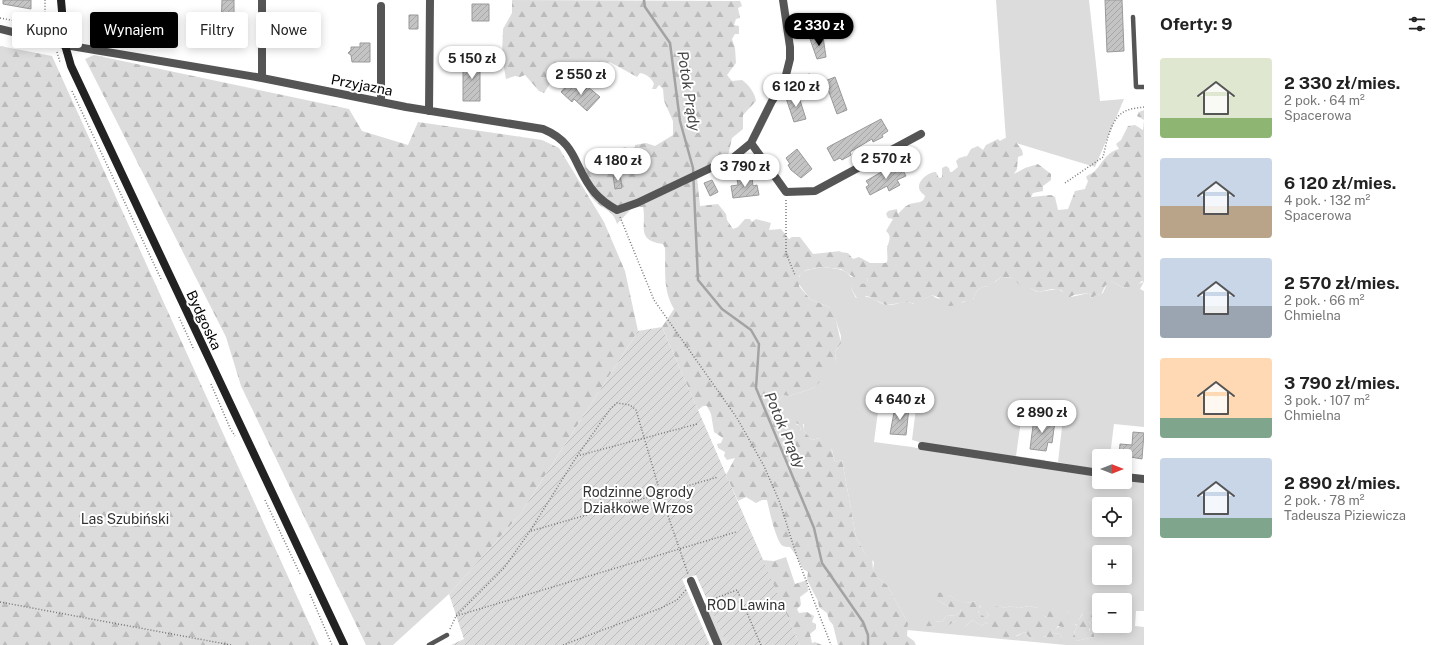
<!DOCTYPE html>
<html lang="pl">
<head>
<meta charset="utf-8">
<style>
	body { margin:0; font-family:"Public Sans",sans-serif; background:#f6f6f6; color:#222; height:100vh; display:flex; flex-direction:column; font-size:15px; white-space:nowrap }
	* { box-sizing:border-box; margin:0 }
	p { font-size:13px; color:#767676 }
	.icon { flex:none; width:22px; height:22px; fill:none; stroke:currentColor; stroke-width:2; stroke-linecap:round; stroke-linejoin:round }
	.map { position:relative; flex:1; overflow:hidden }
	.drawer { display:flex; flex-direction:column; background:#fff; width:300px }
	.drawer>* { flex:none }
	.hud { position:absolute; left:12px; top:12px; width:380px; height:36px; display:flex; gap:8px }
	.needle { width:26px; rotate:90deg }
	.controls { position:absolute; left:1092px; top:449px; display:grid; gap:8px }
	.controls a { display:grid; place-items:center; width:40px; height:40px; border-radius:4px; background:#fff; box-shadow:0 2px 10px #0003; font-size:20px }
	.price { position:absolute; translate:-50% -34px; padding:0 9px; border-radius:14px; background:#fff; color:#222; font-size:13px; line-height:26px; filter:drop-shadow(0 1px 2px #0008) }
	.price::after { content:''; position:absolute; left:50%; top:24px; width:12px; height:9px; margin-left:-6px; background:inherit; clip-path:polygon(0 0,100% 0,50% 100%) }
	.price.selected { background:#000; color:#fff }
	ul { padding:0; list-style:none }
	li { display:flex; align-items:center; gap:12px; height:100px; padding:0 16px }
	li span { display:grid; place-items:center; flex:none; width:112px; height:80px; border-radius:4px; color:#555 }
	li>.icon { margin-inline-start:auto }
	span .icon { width:48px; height:48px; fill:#fffc; stroke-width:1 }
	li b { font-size:17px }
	h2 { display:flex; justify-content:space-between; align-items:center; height:48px; padding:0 16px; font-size:17px }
	.tag { padding:0 14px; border-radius:4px; background:#fff; box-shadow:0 2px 10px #0003; font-size:14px; line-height:36px }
	.tag.selected { background:#000; color:#fff }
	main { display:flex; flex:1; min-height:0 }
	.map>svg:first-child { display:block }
	.grass { fill:#dcdcdc; fill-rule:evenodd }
	.forest { fill:url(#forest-firs) }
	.garden { fill:url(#garden-furrows) }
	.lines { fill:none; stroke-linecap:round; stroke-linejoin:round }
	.stream { stroke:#a3a3a3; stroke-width:2.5 }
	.building { fill:url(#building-hatch); stroke:#999 }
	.path { stroke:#777; stroke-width:1.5; stroke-dasharray:1 2; stroke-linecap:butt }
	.lane { stroke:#555; stroke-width:4.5 }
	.street { stroke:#555; stroke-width:8 }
	.secondary { stroke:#222; stroke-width:8 }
	.labels { text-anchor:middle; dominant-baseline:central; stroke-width:4; stroke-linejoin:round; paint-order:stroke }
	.street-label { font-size:14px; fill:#000; stroke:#fff }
	.park-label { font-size:14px; fill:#333; stroke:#fff }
	.water-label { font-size:15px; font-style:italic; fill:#444; stroke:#fff }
</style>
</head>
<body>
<main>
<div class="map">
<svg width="1144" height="645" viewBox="0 0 1144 645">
	<defs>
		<pattern id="forest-firs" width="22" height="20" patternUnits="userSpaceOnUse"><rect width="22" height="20" fill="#dcdcdc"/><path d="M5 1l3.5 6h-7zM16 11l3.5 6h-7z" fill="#bbb"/></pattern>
		<pattern id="garden-furrows" width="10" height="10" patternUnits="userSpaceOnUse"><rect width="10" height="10" fill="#dcdcdc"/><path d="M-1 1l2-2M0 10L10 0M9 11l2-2" fill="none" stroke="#bbb"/></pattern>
		<pattern id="building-hatch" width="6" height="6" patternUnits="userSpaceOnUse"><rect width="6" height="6" fill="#c4c4c4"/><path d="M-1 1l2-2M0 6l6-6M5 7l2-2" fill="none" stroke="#a7a7a7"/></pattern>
	</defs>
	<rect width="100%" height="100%" fill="#fff"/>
	<path class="grass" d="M996 0H1089L1100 101 1124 99 1095 167 1006 140Z
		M822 267C833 269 844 267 851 277H868L867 283 851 288 856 298C877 294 876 305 889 305 898 305 905 299 913 304L932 295 936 298 961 303 966 301H973C975 291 978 287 989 286L988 284 995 282 1001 277 1013 278 1037 292 1058 289 1071 297 1089 293 1091 295 1090 297 1092 298 1097 293 1099 295 1103 293 1108 281H1111L1124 288 1144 282 1140 289 1144 291V427L1114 424 1110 456H1099V471L1058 462 1063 418 1022 413 1016 456 1045 460V461L927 444 912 440 917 400 880 396 874 442 912 447 946 454 1099 475V482H1125V479L1144 482V611H1136L1135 626 1144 627V645H1066L907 630 908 623 887 585 878 578 873 570 874 562 864 552 856 537 842 460 835 462 832 450 819 438 812 440 803 430 804 424H796L800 426 801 431H796L793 429 786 436 780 431 784 416 778 403 783 395 789 396 814 388 836 361 835 352 840 345 841 336 833 311 829 307 810 299 798 283C799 268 811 270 822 267ZM1099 504H1125V530H1099ZM1099 552H1125V578H1099ZM949 595C959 602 963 605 975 601L981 606 978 610 979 613 986 618 989 615 986 612 1001 606 1004 608 1011 606 1019 608 1029 606 1038 608 1044 616 1047 617 1054 608 1065 609 1069 613V620H1079L1082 614 1092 612 1099 614V600H1125V626H1099V622L1092 620 1089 622 1091 624 1089 632 1094 637 1076 641 1074 633 1077 626 1075 624C1066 625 1057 624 1053 633L1060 634 1062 638 1041 636 1031 639 1025 632 1017 636 988 633V624L986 622 982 626 972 620 965 627 955 621 940 627H929L935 619V621L942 622 946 616 956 615 961 611 960 609H953L937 600Z
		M707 603H709L727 645H720L703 604Z"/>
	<path class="forest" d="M512 0 740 1 742 6 738 8 740 18 736 19 734 25 739 26V34H735L732 39 735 48 736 63 727 75 732 81 742 80C749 85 755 93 756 101L743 115V129L732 138 728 156 697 176 700 206 718 204 726 214 727 220 733 229 738 227 745 219H750L752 222 756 219 771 223 769 230 781 229 789 239 792 237H800L813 254 841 251 840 252 848 253 853 259 859 257 870 263H885L887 262C888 258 887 253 887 249 888 242 893 237 886 231L893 219 888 218 886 214 888 211 897 209 898 214C901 211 904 207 908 205 915 201 923 205 925 196 924 194 922 194 921 192 914 184 927 172 936 172L939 178 942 177V168L946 166 949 168 950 172H952L958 167 956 161 959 158 967 156 971 149 978 146 983 150 986 145 998 139 1000 141 1005 138 1015 141 1022 150 1023 155 1018 157 1017 169 1014 174 1025 168 1038 164 1051 174V180L1043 186V191L1033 193 1031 197 1051 195 1055 197 1058 210 1068 209 1075 191 1085 189 1088 181 1086 177C1089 174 1091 174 1094 172 1103 163 1105 153 1119 149L1116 144 1121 140 1128 126 1135 125 1143 130 1144 120 1137 116 1139 112 1144 110V282L1142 281 1137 285 1124 288 1111 281 1105 286 1101 295 1097 294 1092 298 1090 297 1091 295 1089 293 1074 295 1068 298 1061 290 1052 289 1038 292 1030 288 1023 289 1013 278 1001 277 993 283 989 284V286C978 287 975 291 973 301L970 303 965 301C957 305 950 309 940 303V298L932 295 922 300 918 305 908 302 886 305 867 296 858 300 851 288 856 285 867 283 868 277 855 278 841 269 822 267 806 270 799 276V286L810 299 829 307 834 311 841 343 835 352 836 361 833 367 814 388 789 396 783 395 778 403 784 408 780 431 786 436 793 429 796 431H801L800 426 792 418 797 415 803 418V430L812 440 819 438C831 443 832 450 835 462L842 460 856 537 864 552 872 558 873 570 878 578 887 585 908 623 907 636 914 641 916 645H838L833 625 829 620 827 613 819 607 818 601 807 580 808 591 800 597 801 605 797 609 799 613 807 612 814 616 812 622 816 624V629L810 634 812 643 815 642 822 645H800L762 560 774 561 786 557 795 584 807 580 808 572 803 569 797 557 790 547C788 547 785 547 783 546 776 542 769 509 767 500H762L756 503 746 497 738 501 726 475 735 458 727 460 724 456 725 452 718 448 717 444 721 443 723 438 714 432 711 414 707 406H703L698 410 662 327 674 309C662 289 666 269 665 248L663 244C635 240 647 226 643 207H633L617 224C614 210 601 209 593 199 587 192 584 181 579 173L583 167 589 169C598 156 603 154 618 155L624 147 631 149 635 147V145L646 143 655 146 673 135V121L664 101 663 89 659 85 656 89H652L654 84C652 78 646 74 640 73L637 77 610 62 605 64 606 74 575 68 574 76 567 79H553L544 93 539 91 525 75 520 77 515 76 506 79 502 56 503 29 512 13Z
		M0 46 52 56 319 645H0Z
		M94 55 349 109 362 131 408 145 418 122 542 140 559 148 604 222 625 271 638 331 519 516 449 594 393 645H366L241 386 226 337 85 59Z
		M943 592C956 598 961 606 975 601L981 604 978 612 986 618 989 615 986 612 988 608 1001 606 1004 608 1011 606 1019 608 1029 606 1042 609 1044 616 1047 617 1049 611 1054 608H1065L1069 613V620H1079L1083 613 1092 612 1099 614V622L1092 620 1089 622 1092 626 1089 629V632L1094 634V637L1076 641 1073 637 1077 625 1075 624 1063 627 1058 626 1053 633 1060 634 1062 638 1061 642 1048 641 1046 636 1031 639 1025 632 1011 638 988 634V624L986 622 982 626 972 620 965 627 960 628 955 621 944 628 926 626V621L928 618H936L935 621 942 622 946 616 956 615 961 611 960 609H953L937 600 938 593Z"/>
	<path class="garden" d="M662 327 800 645H727L696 575 682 579 710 645H451L464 639 449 594 519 516 638 331Z"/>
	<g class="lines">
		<path class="stream" d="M644 0 645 7 670 43 680 121 693 168 698 280 722 309 751 330 759 344 756 388 814 528 822 563 863 622 868 635V645"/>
	</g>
	<path class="building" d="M3 0H31V9L3 4Z
		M222 0H234V28H221Z
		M1105 0H1122L1124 51 1107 52Z
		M472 4H489V21H472Z
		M409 15H418V29H409Z
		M823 37 826 57 817 59 810 39Z
		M360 43H370V62H352L351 55 348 53 351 50V47H360Z
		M463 59H480V101H463Z
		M810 74 812 82 801 84 800 76Z
		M835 77 847 110 837 114 825 81Z
		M571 81 583 92 588 87 600 97 587 111 574 99 572 102 561 92Z
		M798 94 806 119 794 122 786 98Z
		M881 119 888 131 882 135 883 137 873 142 872 139 850 152 851 155 842 160 840 158 834 161 827 148 830 146Z
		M797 149 812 169 801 178 791 170 788 165 790 164 786 158Z
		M900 165 906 176 897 180 900 185 889 191 887 186 870 195 866 187 869 185 866 181 890 167 891 170Z
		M620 174 622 188 615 189 613 175Z
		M752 177 753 186 757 185 759 195 733 198 731 186 738 185 737 179Z
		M712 180 718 192 710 196 704 183Z
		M895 407 909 408 906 435 890 434Z
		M1034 418 1055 421 1052 443 1048 442 1046 451 1030 449Z
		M1133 432 1144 433 1142 459 1119 455 1120 444 1132 445Z"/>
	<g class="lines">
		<path class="path" d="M0 18 42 26
			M41 30 45 20V0
			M57 52 60 62
			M72 91 161 279
			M1065 183 1103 157C1107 141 1111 115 1128 110 1133 108 1139 108 1144 107
			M786 200V253L795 275
			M620 217 654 300 737 418 764 466 780 503 797 557 831 645
			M179 317 194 350
			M211 384 230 428 235 436
			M577 456 697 424
			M265 500 300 574
			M531 531 718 477
			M310 594 332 645
			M708 601 737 590 761 645
			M0 602 231 645
			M456 616 736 532
			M450 629 456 616 504 568 530 531 577 456 611 408 617 403 630 405 636 410 660 492 688 574
			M563 645 661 608 677 600 686 590"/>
		<path class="lane" d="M1133 17 1136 87H1144
			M429 645 447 635"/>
		<path class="street" d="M0 29 65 45 262 78 406 107 543 129C579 144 573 168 595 193 601 200 608 205 617 210L637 203 734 157 751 143 772 101 784 83 790 59V47L783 0
			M262 78V0
			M381 102V6
			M429 111 430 0
			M751 143 786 192 815 191 921 134
			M922 446 1099 473
			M1125 477 1144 479
			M691 581 718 645"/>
		<path class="secondary" d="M61 0 65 45 71 66 344 645"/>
	</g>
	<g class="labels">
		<g class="street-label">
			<text transform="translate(362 85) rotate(11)">Przyjazna</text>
			<text transform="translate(204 320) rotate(65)">Bydgoska</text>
		</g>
		<g class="park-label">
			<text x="638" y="492">Rodzinne Ogrody<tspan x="638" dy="16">Działkowe Wrzos</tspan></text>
			<text x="125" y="519">Las Szubiński</text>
			<text x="746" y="605">ROD Lawina</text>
		</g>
		<g class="water-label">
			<text transform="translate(689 91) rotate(81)">Potok Prądy</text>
			<text transform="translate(785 430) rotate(67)">Potok Prądy</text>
		</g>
	</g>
</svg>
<div class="controls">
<a><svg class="needle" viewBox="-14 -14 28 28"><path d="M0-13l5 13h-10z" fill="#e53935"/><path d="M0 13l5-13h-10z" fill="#767676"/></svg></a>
<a><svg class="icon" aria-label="locate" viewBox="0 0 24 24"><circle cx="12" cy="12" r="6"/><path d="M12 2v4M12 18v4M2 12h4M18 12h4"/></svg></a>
<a>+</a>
<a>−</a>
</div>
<b class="price selected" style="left:819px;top:47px">2 330 zł</b>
<b class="price" style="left:472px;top:80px">5 150 zł</b>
<b class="price" style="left:581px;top:96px">2 550 zł</b>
<b class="price" style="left:796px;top:108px">6 120 zł</b>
<b class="price" style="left:886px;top:180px">2 570 zł</b>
<b class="price" style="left:618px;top:182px">4 180 zł</b>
<b class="price" style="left:745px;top:188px">3 790 zł</b>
<b class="price" style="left:900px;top:421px">4 640 zł</b>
<b class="price" style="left:1042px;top:434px">2 890 zł</b>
<div class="hud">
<a class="tag">Kupno</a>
<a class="tag selected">Wynajem</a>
<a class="tag">Filtry</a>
<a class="tag">Nowe</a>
</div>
</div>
<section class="drawer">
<h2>Oferty: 9<svg class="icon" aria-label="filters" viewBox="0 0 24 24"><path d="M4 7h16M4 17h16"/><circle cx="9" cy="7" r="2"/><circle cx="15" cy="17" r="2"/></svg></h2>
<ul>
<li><span style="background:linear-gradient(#dfe7d0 75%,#8fb573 0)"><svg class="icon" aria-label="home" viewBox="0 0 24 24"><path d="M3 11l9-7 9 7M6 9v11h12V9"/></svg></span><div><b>2 330 zł/mies.</b><p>2 pok. · 64 m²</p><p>Spacerowa</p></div></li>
<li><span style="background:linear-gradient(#c9d6e8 60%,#b9a48a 0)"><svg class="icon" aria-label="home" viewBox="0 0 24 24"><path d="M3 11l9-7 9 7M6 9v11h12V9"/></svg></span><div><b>6 120 zł/mies.</b><p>4 pok. · 132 m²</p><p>Spacerowa</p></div></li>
<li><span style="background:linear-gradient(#c9d6e8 60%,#9aa5b1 0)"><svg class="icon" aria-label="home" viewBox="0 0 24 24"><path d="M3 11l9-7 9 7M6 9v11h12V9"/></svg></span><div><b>2 570 zł/mies.</b><p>2 pok. · 66 m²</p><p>Chmielna</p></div></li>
<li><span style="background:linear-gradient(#ffd9b3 75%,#7fa58c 0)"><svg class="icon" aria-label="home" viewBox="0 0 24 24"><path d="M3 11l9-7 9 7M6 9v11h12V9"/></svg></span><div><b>3 790 zł/mies.</b><p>3 pok. · 107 m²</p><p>Chmielna</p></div></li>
<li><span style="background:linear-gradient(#c9d6e8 75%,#7fa58c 0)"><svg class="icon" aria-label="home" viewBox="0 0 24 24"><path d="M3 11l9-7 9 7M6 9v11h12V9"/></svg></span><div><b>2 890 zł/mies.</b><p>2 pok. · 78 m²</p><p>Tadeusza Piziewicza</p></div></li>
</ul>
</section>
</main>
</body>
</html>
